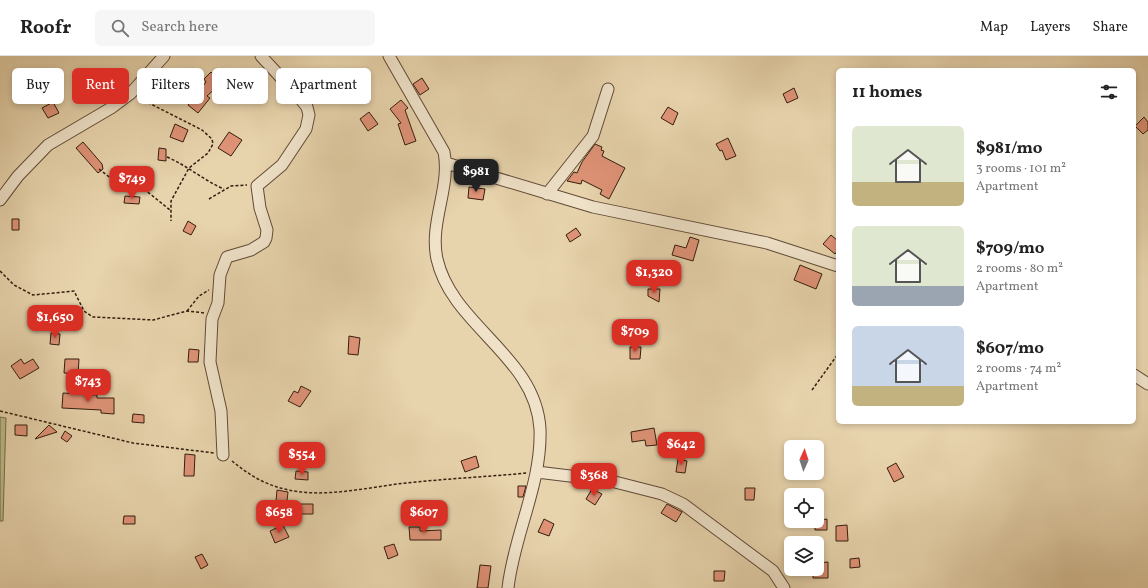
<!DOCTYPE html>
<html lang="en">
<head>
<meta charset="utf-8">
<style>
	body { margin:0; font-family:Vollkorn,serif; background:#f6f6f6; color:#222; height:100vh; display:flex; flex-direction:column; font-size:15px; white-space:nowrap }
	* { box-sizing:border-box; margin:0 }
	p { font-size:13px; color:#767676 }
	.icon { flex:none; width:22px; height:22px; fill:none; stroke:currentColor; stroke-width:2; stroke-linecap:round; stroke-linejoin:round }
	.map { position:relative; flex:1; overflow:hidden }
	.side { position:absolute; left:836px; top:12px; width:300px; height:356px; display:flex; flex-direction:column; background:#fff; border-radius:6px; box-shadow:0 2px 6px #0003 }
	.side>* { flex:none }
	.top-card { position:absolute; left:12px; top:12px; width:380px; height:36px; display:flex; gap:8px }
	.needle { width:26px; rotate:3deg }
	.tools { position:absolute; left:784px; top:384px; display:grid; gap:8px }
	.tools a { display:grid; place-items:center; width:40px; height:40px; border-radius:6px; background:#fff; box-shadow:0 2px 6px #0003; font-size:20px }
	.price { position:absolute; translate:-50% -34px; padding:0 9px; border-radius:8px; background:#d93025; color:#fff; font-size:13px; line-height:26px; filter:drop-shadow(0 1px 2px #0008) }
	.price::after { content:''; position:absolute; left:50%; top:24px; width:12px; height:9px; margin-left:-6px; background:inherit; clip-path:polygon(0 0,100% 0,50% 100%) }
	.price.selected { background:#222; color:#fff }
	ul { padding:0; list-style:none }
	li { display:flex; align-items:center; gap:12px; height:100px; padding:0 16px }
	li span { display:grid; place-items:center; flex:none; width:112px; height:80px; border-radius:6px; color:#555 }
	li>.icon { margin-inline-start:auto }
	span .icon { width:48px; height:48px; fill:#fffc; stroke-width:1 }
	li b { font-size:17px }
	h2 { display:flex; justify-content:space-between; align-items:center; height:48px; padding:0 16px; font-size:17px }
	.pill { padding:0 14px; border-radius:6px; background:#fff; box-shadow:0 2px 6px #0003; font-size:14px; line-height:36px }
	.pill.selected { background:#d93025; color:#fff }
	header { display:flex; align-items:center; gap:24px; box-sizing:border-box; height:56px; padding:0 20px; background:#fff; border-bottom:1px solid #e0e0e0 }
	header strong { font-size:19px }
	nav { display:flex; gap:22px; margin-inline-start:auto; font-size:14px }
	.search { width:280px; height:36px; background:#f6f6f6; display:flex; align-items:center; gap:10px; box-sizing:border-box; padding:0 14px; border-radius:6px; color:#767676; font-size:15px }
	.map>svg:first-child { display:block }
	.green { fill:#babb86; stroke:#776c4a }
	.building { fill:#df9377; stroke:#341d0e }
	.lines { fill:none; stroke-linecap:round; stroke-linejoin:round }
	.minor-casing { stroke:#614a36; stroke-width:13 }
	.path { stroke:#341d0e; stroke-width:1.5; stroke-dasharray:3 2; stroke-linecap:butt }
	.minor { stroke:#efe2c9; stroke-width:11 }
</style>
</head>
<body>
<header>
<strong>Roofr</strong>
<div class="search"><svg class="icon" aria-label="search" viewBox="0 0 24 24"><circle cx="10" cy="10" r="6"/><path d="M15 15l6 6"/></svg>Search here</div>
<nav><a>Map</a><a>Layers</a><a>Share</a></nav>
</header>
<div class="map">
<svg width="1148" height="532" viewBox="0 0 1148 532">
	<rect width="100%" height="100%" fill="#e7d3ac"/>
	<filter id="stains"><feTurbulence type="fractalNoise" baseFrequency=".005" numOctaves="4"/><feColorMatrix values="0 0 0 0 .2 0 0 0 0 .09 0 0 0 0 .02 0 0 0 .5 -.17"/></filter>
	<radialGradient id="worn" r=".72"><stop offset=".6" stop-color="#630" stop-opacity="0"/><stop offset="1" stop-color="#630" stop-opacity=".3"/></radialGradient>
	<path class="green" d="M0 361 6 362 3 465H0Z"/>
	<path class="building" d="M211 16 221 27 207 40 210 42 198 57 188 49 206 26 204 23Z
		M359 17 366 27 358 32 352 22Z
		M422 22 429 33 420 39 413 28Z
		M794 32 798 42 787 47 783 38Z
		M401 44 408 52 405 54 416 85 405 89 398 68 401 67 390 53Z
		M53 46 59 57 48 62 42 52Z
		M668 51 678 57 673 69 661 62Z
		M369 56 378 68 368 75 360 63Z
		M1144 61 1148 66V74L1143 78 1135 70Z
		M175 68 188 74 183 86 170 81Z
		M229 76 242 84 231 100 218 92Z
		M728 82 736 100 726 104 722 94 720 95 716 88Z
		M83 86 102 108 103 113 98 117 76 92Z
		M595 88 602 91 601 94 604 95 602 100 625 112 609 143 600 138 602 134 582 124 581 128 567 125 574 116 577 117 582 106Z
		M159 92 166 93V105L158 104Z
		M469 131 485 133 483 144 468 142Z
		M125 140 140 141 139 148 124 147Z
		M12 163H19V174H12Z
		M188 165 196 170 191 179 183 175Z
		M576 172 581 179 570 186 566 179Z
		M831 179 838 185V194L835 198 823 188Z
		M690 181 699 184 693 205 672 199 675 189 686 192Z
		M800 209 822 218 816 233 794 224Z
		M648 233H660L659 246 648 240Z
		M51 277 60 278 59 289 50 288Z
		M349 280 360 282 358 299 348 298Z
		M630 291H641L640 303H630Z
		M189 293 199 294 198 306H188Z
		M21 303 24 308 33 303 39 312 20 323 11 310Z
		M65 303H79L78 318 64 317Z
		M301 330 311 335 300 351 288 345 294 335 298 337Z
		M63 337 97 339V342H114V358L101 357V354L62 352Z
		M133 358 144 359V367L132 366Z
		M15 369H27V380L15 379Z
		M49 369 57 376 35 383Z
		M654 372 657 389 646 390 645 384 632 386 631 376Z
		M65 375 72 380 67 386 61 382Z
		M185 398 195 399 194 420H184Z
		M476 400 479 411 465 416 461 405Z
		M678 403 687 405 685 417 676 416Z
		M896 407 904 421 894 426 887 412Z
		M296 415 308 416V424L295 423Z
		M518 430H526L523 441H518Z
		M745 432H755L754 444H745Z
		M592 433 602 438 595 449 586 443Z
		M277 434 288 436 287 445H276Z
		M299 448H313V458H299Z
		M667 448 682 456 676 466 661 457Z
		M124 460H135V468H123Z
		M544 463 554 468 549 480 538 476Z
		M827 463V474H815V465Z
		M283 469 289 481 275 487 270 475Z
		M847 469 848 485H836V470Z
		M409 471H420V475L441 474V484H410Z
		M394 488 398 499 388 503 384 491Z
		M202 498 208 509 201 513 195 501Z
		M859 502 860 511 850 512V503Z
		M828 506V522H813V513H817V507Z
		M480 509 491 510 488 532H477Z
		M714 515H725L724 525H714Z"/>
	<g class="lines">
		<defs>
			<path id="minor" d="M389 0 444 96C451 131 429 167 437 203 452 270 536 300 540 373 542 428 514 478 508 532
				M446 107 593 151 767 187 838 210
				M547 138 593 80 608 33
				M0 144 18 120 48 89 111 52 131 37 164 0
				M1134 319 1148 328
				M223 399 221 355 210 306 212 263 218 247 220 219 227 201 251 194 264 186 266 182 267 174 260 152 257 130 282 109 306 73 309 59 307 51 299 41 261 0
				M537 416 611 425 662 438 683 448 773 515 784 532"/>
		</defs>
		<use href="#minor" class="minor-casing"/>
		<path class="path" d="M139 42 202 74 212 83 213 88 208 97 189 112 171 145V165
			M167 101C188 110 203 124 224 133
			M99 113 113 124 144 133 170 154
			M209 143 231 130 247 129
			M0 215 14 229 33 239 74 235 84 255 93 261 153 264 187 255 205 257
			M187 255 199 240 209 234
			M812 334 838 298
			M0 355 133 387 214 397
			M232 405C241 412 251 420 262 425 305 446 352 434 397 428 440 423 484 421 527 417"/>
		<use href="#minor" class="minor"/>
	</g>
	<rect width="100%" height="100%" filter="url(#stains)"/>
	<rect width="100%" height="100%" fill="url(#worn)"/>
</svg>
<div class="tools">
<a><svg class="needle" viewBox="-14 -14 28 28"><path d="M0-13l5 13h-10z" fill="#e53935"/><path d="M0 13l5-13h-10z" fill="#767676"/></svg></a>
<a><svg class="icon" aria-label="locate" viewBox="0 0 24 24"><circle cx="12" cy="12" r="6"/><path d="M12 2v4M12 18v4M2 12h4M18 12h4"/></svg></a>
<a><svg class="icon" aria-label="layers" viewBox="0 0 24 24"><path d="M12 4l9 5-9 5-9-5zM3 14l9 5 9-5"/></svg></a>
</div>
<b class="price selected" style="left:476px;top:137px">$981</b>
<b class="price" style="left:132px;top:144px">$749</b>
<b class="price" style="left:654px;top:238px">$1,320</b>
<b class="price" style="left:55px;top:283px">$1,650</b>
<b class="price" style="left:635px;top:297px">$709</b>
<b class="price" style="left:88px;top:347px">$743</b>
<b class="price" style="left:681px;top:410px">$642</b>
<b class="price" style="left:302px;top:420px">$554</b>
<b class="price" style="left:594px;top:441px">$368</b>
<b class="price" style="left:279px;top:478px">$658</b>
<b class="price" style="left:424px;top:478px">$607</b>
<div class="top-card">
<a class="pill">Buy</a>
<a class="pill selected">Rent</a>
<a class="pill">Filters</a>
<a class="pill">New</a>
<a class="pill">Apartment</a>
</div>
<section class="side">
<h2>11 homes<svg class="icon" aria-label="filters" viewBox="0 0 24 24"><path d="M4 7h16M4 17h16"/><circle cx="9" cy="7" r="2"/><circle cx="15" cy="17" r="2"/></svg></h2>
<ul>
<li><span style="background:linear-gradient(#dfe7d0 70%,#c2b280 0)"><svg class="icon" aria-label="home" viewBox="0 0 24 24"><path d="M3 11l9-7 9 7M6 9v11h12V9"/></svg></span><div><b>$981/mo</b><p>3 rooms · 101 m²</p><p>Apartment</p></div></li>
<li><span style="background:linear-gradient(#dfe7d0 75%,#9aa5b1 0)"><svg class="icon" aria-label="home" viewBox="0 0 24 24"><path d="M3 11l9-7 9 7M6 9v11h12V9"/></svg></span><div><b>$709/mo</b><p>2 rooms · 80 m²</p><p>Apartment</p></div></li>
<li><span style="background:linear-gradient(#c9d6e8 75%,#c2b280 0)"><svg class="icon" aria-label="home" viewBox="0 0 24 24"><path d="M3 11l9-7 9 7M6 9v11h12V9"/></svg></span><div><b>$607/mo</b><p>2 rooms · 74 m²</p><p>Apartment</p></div></li>
</ul>
</section>
</div>
</body>
</html>
